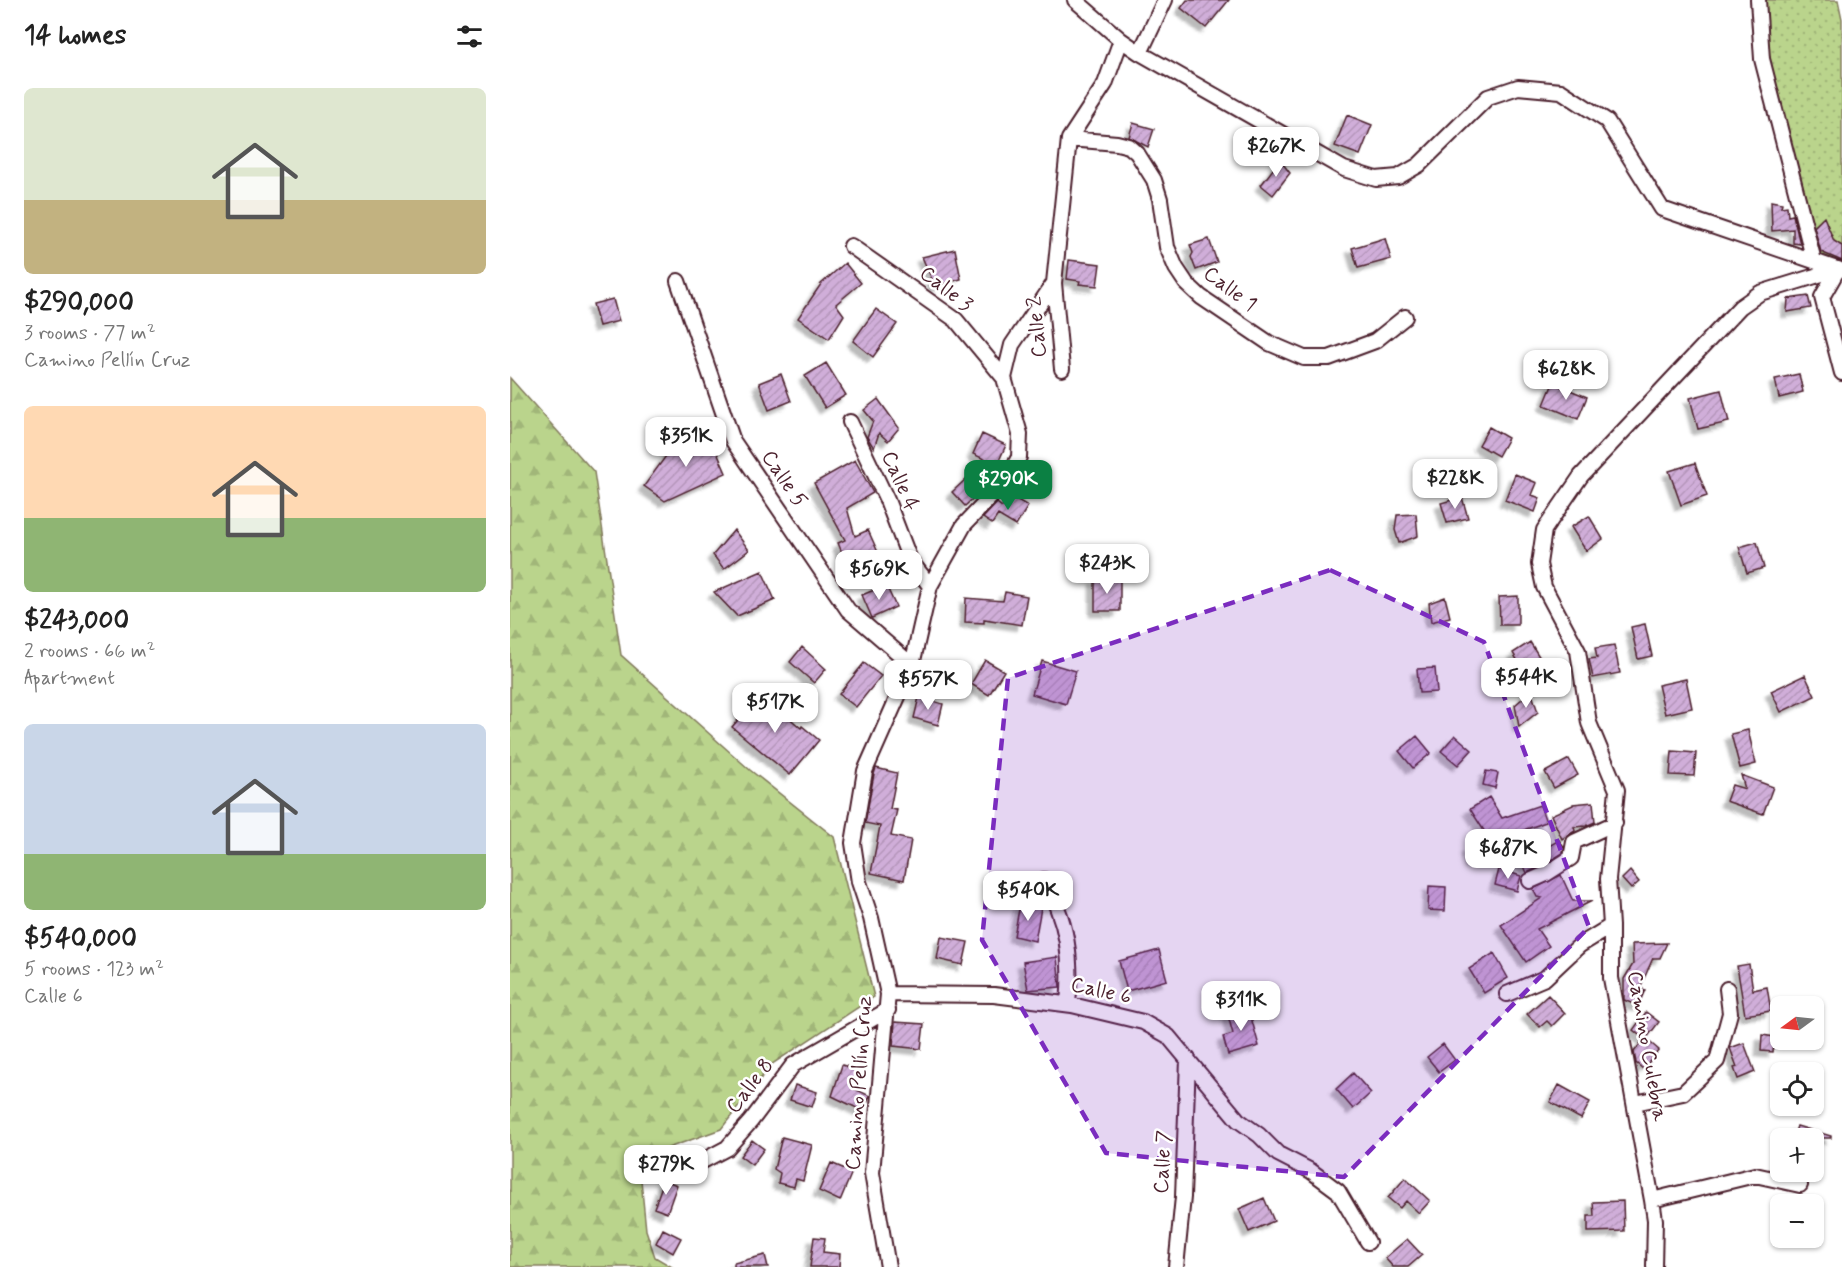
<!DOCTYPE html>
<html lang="en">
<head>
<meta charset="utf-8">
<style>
	body { margin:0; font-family:Mynerve,sans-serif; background:#f6f6f6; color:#222; height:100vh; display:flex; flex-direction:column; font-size:22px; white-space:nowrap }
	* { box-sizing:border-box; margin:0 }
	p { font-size:20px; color:#767676 }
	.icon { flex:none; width:33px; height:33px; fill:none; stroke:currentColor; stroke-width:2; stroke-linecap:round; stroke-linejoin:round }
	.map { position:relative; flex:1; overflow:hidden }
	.side { display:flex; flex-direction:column; background:#fff; width:510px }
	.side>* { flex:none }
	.needle { width:39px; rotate:255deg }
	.fabs { position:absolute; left:1260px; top:996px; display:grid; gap:12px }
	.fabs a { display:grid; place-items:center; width:54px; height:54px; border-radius:9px; background:#fff; box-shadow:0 2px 4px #0004; font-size:30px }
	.price { position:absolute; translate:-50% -51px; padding:0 14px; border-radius:12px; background:#fff; color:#222; font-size:20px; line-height:39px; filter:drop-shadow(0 2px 3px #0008) }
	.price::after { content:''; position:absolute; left:50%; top:36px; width:18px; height:14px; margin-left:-9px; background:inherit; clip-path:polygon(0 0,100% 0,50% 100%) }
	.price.on { background:#0b8043; color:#fff }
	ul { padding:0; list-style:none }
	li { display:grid; align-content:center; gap:12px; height:318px; padding:0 24px }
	li span { display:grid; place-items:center; height:186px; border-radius:9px; color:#555 }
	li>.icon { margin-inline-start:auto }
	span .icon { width:108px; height:108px; fill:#fffc; stroke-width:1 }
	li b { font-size:26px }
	h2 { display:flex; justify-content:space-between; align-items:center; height:72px; padding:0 24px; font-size:26px }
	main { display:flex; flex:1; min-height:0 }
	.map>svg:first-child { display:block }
	.forest { fill:url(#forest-firs); stroke:#827a5c; stroke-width:1.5 }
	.park { fill:url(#park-dots); stroke:#827a5c; stroke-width:1.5 }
	.building { fill:url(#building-hatch); stroke:#4a1f2b; stroke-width:1.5; filter:url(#shadow) }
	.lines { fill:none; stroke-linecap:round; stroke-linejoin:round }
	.minor-casing { stroke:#4a1f2b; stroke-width:18 }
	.minor { stroke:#fff; stroke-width:14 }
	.marked { fill:#7b2cbf; fill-opacity:0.2; stroke:#7b2cbf; stroke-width:4.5; stroke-dasharray:12 8; stroke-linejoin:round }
	.labels { text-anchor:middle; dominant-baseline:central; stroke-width:5; stroke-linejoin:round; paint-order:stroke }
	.street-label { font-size:21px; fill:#4a1f2b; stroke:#fff }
</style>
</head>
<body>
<main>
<section class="side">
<h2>14 homes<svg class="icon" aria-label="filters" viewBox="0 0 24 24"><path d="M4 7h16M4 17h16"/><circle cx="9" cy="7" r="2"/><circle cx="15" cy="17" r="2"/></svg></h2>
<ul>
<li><span style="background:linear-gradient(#dfe7d0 60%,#c2b280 0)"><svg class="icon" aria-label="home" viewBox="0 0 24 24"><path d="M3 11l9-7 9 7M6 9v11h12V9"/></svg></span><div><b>$290,000</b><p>3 rooms · 77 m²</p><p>Camino Pellín Cruz</p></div></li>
<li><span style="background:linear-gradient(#ffd9b3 60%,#8fb573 0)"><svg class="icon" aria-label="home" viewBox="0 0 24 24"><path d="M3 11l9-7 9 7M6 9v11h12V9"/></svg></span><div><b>$243,000</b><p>2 rooms · 66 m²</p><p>Apartment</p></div></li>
<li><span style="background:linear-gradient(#c9d6e8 70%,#8fb573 0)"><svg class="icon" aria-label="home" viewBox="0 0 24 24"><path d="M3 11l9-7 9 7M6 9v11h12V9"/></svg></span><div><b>$540,000</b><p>5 rooms · 123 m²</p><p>Calle 6</p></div></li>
</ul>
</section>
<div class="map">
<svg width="1332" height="1267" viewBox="0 0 1332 1267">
	<defs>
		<pattern id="forest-firs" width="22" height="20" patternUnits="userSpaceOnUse" patternTransform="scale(1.5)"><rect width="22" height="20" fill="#bad48c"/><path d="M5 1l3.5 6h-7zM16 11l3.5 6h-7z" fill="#a1b679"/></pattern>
		<pattern id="park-dots" width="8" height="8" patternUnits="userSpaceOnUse" patternTransform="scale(1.5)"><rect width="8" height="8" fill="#bad48c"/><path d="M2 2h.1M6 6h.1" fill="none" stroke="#a1b679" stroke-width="1.8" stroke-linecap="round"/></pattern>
		<pattern id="building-hatch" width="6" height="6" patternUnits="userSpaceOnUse" patternTransform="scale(1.5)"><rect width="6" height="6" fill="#d0aed9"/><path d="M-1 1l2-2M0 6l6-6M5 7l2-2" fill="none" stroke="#b495ba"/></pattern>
		<filter id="shadow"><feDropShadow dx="-5.5" dy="5.5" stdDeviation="1.5" flood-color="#0004"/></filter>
	</defs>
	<rect width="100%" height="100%" fill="#fff"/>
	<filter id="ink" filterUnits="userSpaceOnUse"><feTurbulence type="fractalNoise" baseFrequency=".0167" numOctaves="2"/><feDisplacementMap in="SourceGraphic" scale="12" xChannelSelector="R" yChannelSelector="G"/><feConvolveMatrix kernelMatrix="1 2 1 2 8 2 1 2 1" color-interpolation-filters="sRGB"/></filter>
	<g filter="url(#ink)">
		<path class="forest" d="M0 378 84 472 111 655 240 770 324 837 364 997 262 1064 211 1129 158 1148 130 1170 136 1230 145 1257 162 1267H0Z"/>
		<path class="park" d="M1253 0H1328L1332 19V267L1307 256 1257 46Z"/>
		<path class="building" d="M677 0H719L696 28 671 8Z
			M837 115 862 125 850 155 825 146Z
			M623 123 644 129 638 147 619 137Z
			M770 160 780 173 763 195 751 185Z
			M1261 201 1272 203 1271 207 1277 206 1278 216 1283 215 1290 244 1283 243V229L1262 231Z
			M1314 217 1324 241 1332 246V261L1311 252 1304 227Z
			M875 238 881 259 848 268 842 248Z
			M699 239 707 262 686 270 681 257 683 253 680 245Z
			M445 249 451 279 425 286 412 257Z
			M559 260 590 264 587 286 569 284 570 281 557 279Z
			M335 263 351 283 326 304 334 315 319 339 288 318 311 284Z
			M1298 296 1301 308 1277 312 1278 299Z
			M103 299 109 321 89 326 83 304Z
			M366 309 387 324 363 357 343 341Z
			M316 363 336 395 315 408 295 376Z
			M271 374 281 401 259 410 249 383Z
			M1289 374 1293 392 1269 398 1265 379Z
			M1043 383 1077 397 1068 419 1034 405Z
			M1211 390 1219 422 1188 429 1180 398Z
			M368 399 389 428 378 441 369 433 364 448 357 437 363 421 354 410Z
			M979 427 998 438 988 456 969 445Z
			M198 432 216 473 155 501 134 486 161 449Z
			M472 434 496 445 487 465 463 454Z
			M345 460 363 493 337 508 345 536 358 530 371 559 340 572 328 543 335 540 304 483Z
			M1185 463 1197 496 1171 505 1159 471Z
			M1005 474 1027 483 1022 495 1030 498 1025 512 995 500Z
			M458 477 471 491 455 506 442 492Z
			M499 495 518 506 506 526 488 515 482 524 473 518 487 503 492 507Z
			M952 497 958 518 937 523 931 503Z
			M906 514 908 536 889 543 885 530 887 515Z
			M1079 516 1093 539 1076 551 1061 527Z
			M224 530 239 550 214 569 203 555Z
			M1247 542 1254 568 1237 573 1229 547Z
			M252 571 265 600 227 616 204 592Z
			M585 579 610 580V611H585Z
			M376 585 386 607 362 618 352 595Z
			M495 592 517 596 512 625 474 619V623L455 622 456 598 493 601Z
			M1008 596V625H990L989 597Z
			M935 597 940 617 921 622 919 603Z
			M1135 624 1142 656 1128 659 1121 627Z
			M1020 642 1035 666 1017 677 1003 653Z
			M1104 645 1110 673 1083 678 1079 659 1087 658 1085 648Z
			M292 647 316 669 304 683 280 662Z
			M475 660 494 671 479 695 461 684Z
			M532 661 566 671 556 704 522 694Z
			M354 663 371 676 346 707 329 694Z
			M925 668 927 692 909 693 907 669Z
			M1295 675 1305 696 1271 712 1261 691Z
			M1176 679 1182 708 1155 714 1148 685Z
			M1021 691 1028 712 1009 727 1005 705Z
			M251 693 291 728 292 726 309 740 280 775 222 727Z
			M409 697 433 704 428 725 404 718Z
			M1238 730 1246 764 1230 768 1221 734Z
			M945 735 962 750 948 765 931 751Z
			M907 736 921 753 903 768 889 751Z
			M1162 751 1186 753 1184 776 1160 775Z
			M1059 759 1068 775 1044 788 1035 772Z
			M366 768 387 773 380 809 387 810 381 836 401 840 394 880 361 873 370 826 355 823 364 774Z
			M976 771 988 773 985 788 973 785Z
			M1231 775 1263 787 1253 814 1216 801 1222 785 1235 789Z
			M979 797 992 818 1030 805 1036 822 1000 835 1007 844 1002 847 961 862 957 849 980 840 960 809Z
			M1083 802 1085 822 1076 826 1064 827 1065 831 1052 839 1041 815 1063 805V804Z
			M1049 840 1054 848 1053 853 1032 866 1017 873 1010 857 1028 849 1029 852Z
			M989 869 1011 876 1007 891 985 885Z
			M1120 871 1129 882 1121 889 1112 879Z
			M1051 875 1063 901H1082L1027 929 1039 946 1016 962 991 925 1032 898 1027 897 1023 889Z
			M919 886 936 887 935 911 918 910Z
			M510 904 531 908 525 941 504 936Z
			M431 937 458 942 453 965 427 959Z
			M1157 943 1150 958H1143L1130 988 1135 990 1128 1006 1114 1000V979L1123 964 1122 944Z
			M649 950 657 980 617 991 609 961Z
			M984 953 998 978 974 993 959 969Z
			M547 957 550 987 518 990 513 962Z
			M1239 964 1243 990 1257 987 1261 1011 1235 1015 1227 966Z
			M1038 995 1055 1013 1042 1026 1037 1021 1030 1027 1017 1014Z
			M738 1006 749 1046 718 1055 713 1037 723 1034 717 1012Z
			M1136 1012 1149 1022 1136 1039 1149 1050 1133 1069 1126 1063 1124 1052 1134 1039 1123 1030Z
			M385 1022 414 1024 411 1049 383 1046Z
			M1252 1035 1265 1037 1263 1052 1251 1051Z
			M1234 1043 1245 1072 1228 1079 1224 1068 1227 1067 1220 1048Z
			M933 1044 945 1060 929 1072 917 1057Z
			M332 1065 346 1069 345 1089 360 1096 353 1111 322 1096Z
			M843 1073 861 1093 843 1109 826 1089Z
			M285 1085 307 1092 302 1107 280 1100Z
			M1049 1085 1080 1102 1071 1119 1040 1102Z
			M1287 1126 1321 1136V1138H1283Z
			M272 1137 302 1145 293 1181 286 1179 284 1187 268 1183 270 1173 264 1169Z
			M242 1140 254 1149 242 1165 230 1156Z
			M321 1163 342 1172 330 1201 309 1191Z
			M895 1178 920 1201 909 1213 896 1201 890 1208 878 1198Z
			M154 1180 167 1185 157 1213 144 1208Z
			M754 1198 764 1221 739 1232 729 1209Z
			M1113 1201 1114 1231 1078 1232V1216H1084L1083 1202Z
			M153 1229 171 1238 163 1253 146 1243Z
			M304 1237 315 1238 313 1252 330 1254 329 1267H300Z
			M897 1239 912 1255 898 1267H883L875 1258Z
			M255 1255 258 1267H224V1263Z"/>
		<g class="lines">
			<defs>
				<path id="minor" d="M565 0 611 40 630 53 834 169 866 179 888 177 909 165 978 97 1008 87 1051 91 1097 121 1152 209 1330 270
					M1248 0 1252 59 1304 261
					M630 53 655 0
					M559 139 607 143 619 146 627 153 644 180 650 199 657 247 666 268 676 283 691 297 759 343 794 358H819L865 341 895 317
					M341 246 446 320 494 378
					M1328 269 1312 297 1332 373
					M168 281 223 441 338 610 402 665
					M544 283 552 369
					M340 422 377 500 400 560 420 586
					M534 880C539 890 545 900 548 910 560 940 561 973 558 1004
					M1020 881 1036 874 1061 858 1064 842 1105 823
					M378 994 484 995 562 1005 633 1022 658 1036 728 1120 749 1135 768 1154 801 1171 828 1191 858 1242
					M997 994 1035 978 1070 945 1101 926
					M1125 1103 1173 1093 1207 1061 1220 1013 1217 989
					M170 1173 217 1148 241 1121 283 1065 378 1010
					M1142 1200 1245 1175 1290 1185
					M378 1267 362 1173 378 994 361 918 349 882 343 843 355 771 402 665 420 586 454 525 496 481 509 457 510 434 494 378 502 345 544 283 559 139 595 84 611 40
					M666 1267 673 1197 678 1059
					M1144 1267 1145 1220 1142 1200 1101 978V926L1098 879 1107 790 1079 723 1068 651 1034 587 1029 564 1034 530 1071 476 1230 307 1250 293 1328 269"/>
			</defs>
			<use href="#minor" class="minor-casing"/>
			<use href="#minor" class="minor"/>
		</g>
	</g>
	<path class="marked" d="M820 570 974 642 1079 927 834 1177 596 1153 472 940 498 678Z"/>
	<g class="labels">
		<g class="street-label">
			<text transform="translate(436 289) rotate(38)">Calle 3</text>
			<text transform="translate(720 289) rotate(37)">Calle 1</text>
			<text transform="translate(527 327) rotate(-95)">Calle 2</text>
			<text transform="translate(274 479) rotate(56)">Calle 5</text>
			<text transform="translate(390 481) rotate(66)">Calle 4</text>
			<text transform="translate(591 991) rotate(13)">Calle 6</text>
			<text transform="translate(1137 1046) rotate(80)">Camino Culebra</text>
			<text transform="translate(349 1083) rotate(-86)">Camino Pellín Cruz</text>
			<text transform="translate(240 1086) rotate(-52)">Calle 8</text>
			<text transform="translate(653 1162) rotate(-87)">Calle 7</text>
		</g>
	</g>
</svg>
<div class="fabs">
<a><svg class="needle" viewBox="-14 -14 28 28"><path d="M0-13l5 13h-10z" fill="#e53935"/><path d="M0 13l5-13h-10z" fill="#767676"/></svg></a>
<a><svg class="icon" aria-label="locate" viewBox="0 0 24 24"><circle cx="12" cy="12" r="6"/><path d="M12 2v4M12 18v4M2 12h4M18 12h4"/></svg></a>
<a>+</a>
<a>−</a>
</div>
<b class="price" style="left:766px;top:178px">$267K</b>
<b class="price" style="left:1056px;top:401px">$628K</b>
<b class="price" style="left:176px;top:468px">$351K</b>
<b class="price" style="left:945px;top:510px">$228K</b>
<b class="price on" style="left:498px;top:511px">$290K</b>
<b class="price" style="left:597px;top:595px">$243K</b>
<b class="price" style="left:369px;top:601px">$569K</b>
<b class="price" style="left:1016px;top:709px">$544K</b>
<b class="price" style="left:418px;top:711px">$557K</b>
<b class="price" style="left:265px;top:734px">$517K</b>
<b class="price" style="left:998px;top:880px">$687K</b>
<b class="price" style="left:518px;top:922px">$540K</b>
<b class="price" style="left:731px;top:1032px">$311K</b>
<b class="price" style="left:156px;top:1196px">$279K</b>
</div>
</main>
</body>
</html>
